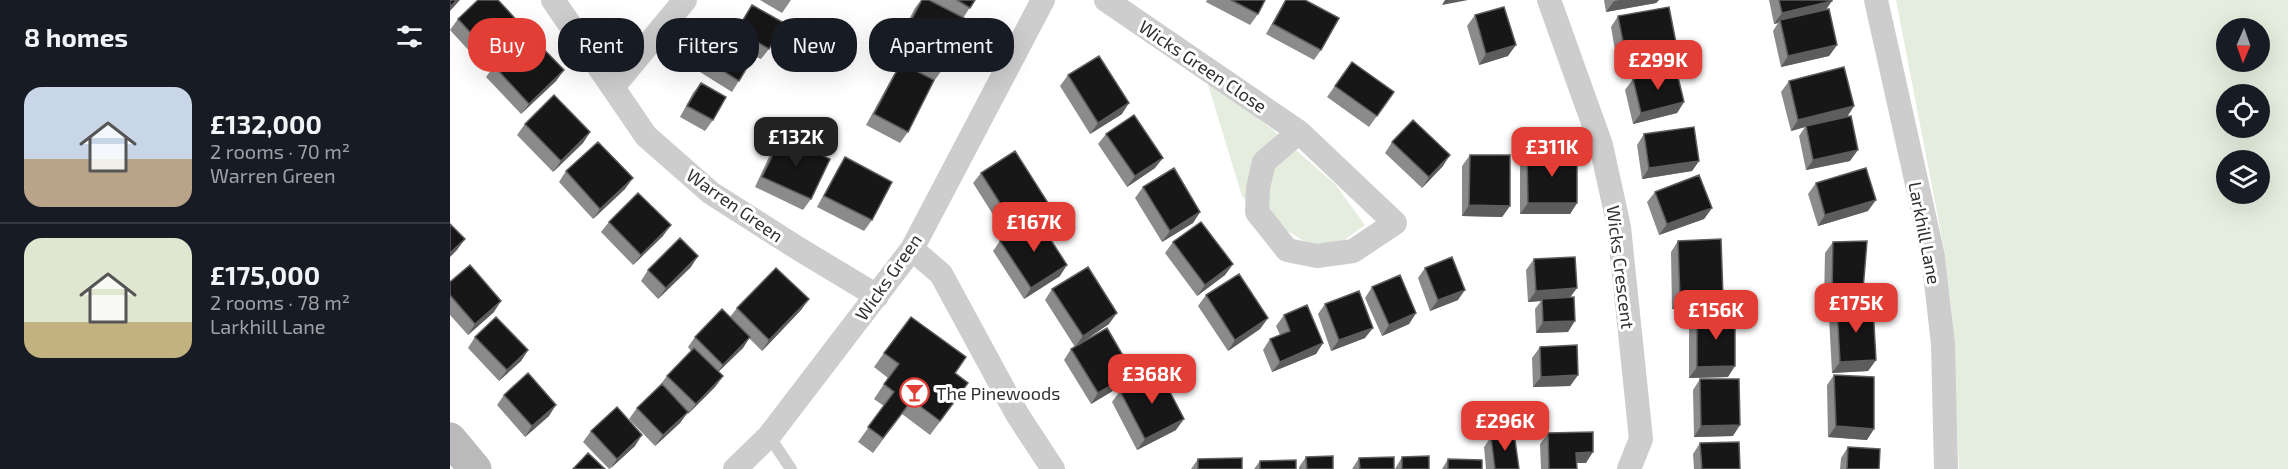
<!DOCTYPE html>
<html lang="en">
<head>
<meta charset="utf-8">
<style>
	body { margin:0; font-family:"Exo 2",sans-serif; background:#20242c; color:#f1f3f6; height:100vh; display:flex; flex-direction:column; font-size:22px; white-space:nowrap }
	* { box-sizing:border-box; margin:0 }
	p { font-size:20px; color:#9ea1a6 }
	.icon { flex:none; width:33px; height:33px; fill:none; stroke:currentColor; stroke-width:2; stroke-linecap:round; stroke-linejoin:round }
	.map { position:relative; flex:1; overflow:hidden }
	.details { display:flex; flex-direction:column; background:#171b24; width:450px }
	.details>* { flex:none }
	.hud { position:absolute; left:18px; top:18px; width:570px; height:54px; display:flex; gap:12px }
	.needle { width:39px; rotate:182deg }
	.buttons { position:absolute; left:1766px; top:18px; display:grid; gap:12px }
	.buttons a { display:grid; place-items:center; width:54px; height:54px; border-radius:50%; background:#171b24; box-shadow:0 6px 24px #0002; font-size:30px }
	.price { position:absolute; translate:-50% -51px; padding:0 14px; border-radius:12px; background:#e33e36; color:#fff; font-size:20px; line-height:39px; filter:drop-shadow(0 2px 3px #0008) }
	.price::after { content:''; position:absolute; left:50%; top:36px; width:18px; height:14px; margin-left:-9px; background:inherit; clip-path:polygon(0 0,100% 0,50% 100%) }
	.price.current { background:#222; color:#fff }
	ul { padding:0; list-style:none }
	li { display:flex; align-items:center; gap:18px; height:150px; padding:0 24px }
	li+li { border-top:2px solid #363941 }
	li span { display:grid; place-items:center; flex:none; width:168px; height:120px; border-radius:18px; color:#555 }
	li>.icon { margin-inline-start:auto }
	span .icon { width:72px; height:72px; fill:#fffc; stroke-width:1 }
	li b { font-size:26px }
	h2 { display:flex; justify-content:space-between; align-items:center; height:72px; padding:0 24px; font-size:26px }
	.chip { padding:0 21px; border-radius:24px; background:#171b24; box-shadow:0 6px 24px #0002; font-size:21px; line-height:54px }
	.chip.current { background:#e33e36; color:#fff }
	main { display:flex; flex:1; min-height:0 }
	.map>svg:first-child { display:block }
	.green { fill:#e4edde; fill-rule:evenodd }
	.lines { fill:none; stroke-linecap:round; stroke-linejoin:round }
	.lane { stroke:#cdcdcd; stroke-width:12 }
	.street { stroke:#cdcdcd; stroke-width:24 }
	.secondary { stroke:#bababa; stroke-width:33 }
	.wall { fill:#8b8b8b }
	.shaded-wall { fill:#5d5d5d }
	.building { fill:#171717; stroke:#5d5d5d; stroke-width:1.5 }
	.labels { text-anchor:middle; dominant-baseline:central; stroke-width:6; stroke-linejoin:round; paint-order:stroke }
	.street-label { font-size:18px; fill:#303030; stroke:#fff }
	.poi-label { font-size:18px; fill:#303030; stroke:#fff; text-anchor:start }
</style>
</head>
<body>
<main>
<section class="details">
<h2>8 homes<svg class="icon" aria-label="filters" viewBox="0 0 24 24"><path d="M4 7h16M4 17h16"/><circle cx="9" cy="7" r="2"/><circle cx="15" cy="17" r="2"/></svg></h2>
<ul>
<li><span style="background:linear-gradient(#c9d6e8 60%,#b9a48a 0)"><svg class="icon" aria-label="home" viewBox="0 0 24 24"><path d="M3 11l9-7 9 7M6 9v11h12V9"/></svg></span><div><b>£132,000</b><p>2 rooms · 70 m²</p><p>Warren Green</p></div></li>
<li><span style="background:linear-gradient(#dfe7d0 70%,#c2b280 0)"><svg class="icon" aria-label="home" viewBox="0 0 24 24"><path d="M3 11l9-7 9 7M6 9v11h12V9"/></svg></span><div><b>£175,000</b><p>2 rooms · 78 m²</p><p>Larkhill Lane</p></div></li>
</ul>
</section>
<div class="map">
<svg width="1838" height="469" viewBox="0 0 1838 469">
	<rect width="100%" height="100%" fill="#fff"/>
	<path class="green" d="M1446 0H1838V469H1509L1502 314 1495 254ZM1776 28H1809V62H1776ZM1776 94H1809V128H1776ZM1776 160H1809V194H1776Z
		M756 78 823 130 885 184 915 225 893 241 868 246 852 240 807 212 792 196Z"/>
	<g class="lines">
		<path class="lane" d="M319 436 341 469"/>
		<path class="street" d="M103 0 196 136 261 193 349 249 427 296
			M656 0 849 132 945 223 903 251 867 256 837 250 807 212 808 188 814 162 849 132
			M1099 0 1151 145 1169 227 1191 439 1179 469
			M1426 0 1483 256 1493 344 1496 469
			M163 87 235 0
			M462 249 491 274 567 414 603 469
			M285 469 319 436 462 249 593 0"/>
		<path class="secondary" d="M0 439 25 469"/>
	</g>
	<path class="wall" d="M310 0H341L332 13Z
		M471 0H479L496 9 480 0H525L513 18 492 70 484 81 458 132 450 143 416 125 444 74 450 64 439 58 465 8Z
		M757 0H815L808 14 800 25 756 2Z
		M835 0H855L871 50 864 60 816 34Z
		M1154 0H1209L1206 3 1156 12Z
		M1319 0H1382L1376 10 1387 45 1379 56 1331 67 1323 31 1328 23 1324 24Z
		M302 5 319 49 311 59 304 56 282 92 250 72 273 35 280 40Z
		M1025 15 1058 56 1029 65 1017 26Z
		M1168 16 1227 48 1219 58 1168 68 1161 27Z
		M8 19 65 38 34 67 0 30Z
		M902 62 944 92 919 127 877 97Z
		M44 66 114 70 106 81 71 114 36 77Z
		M618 75 672 114 640 134 610 86Z
		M1183 79 1234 102 1227 113 1183 124 1175 90Z
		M1339 81 1404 106 1397 117 1400 161 1356 170 1349 136 1355 127 1341 131 1331 92Z
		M251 83 263 120 255 131 230 117 243 93Z
		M75 124 140 132 133 143 103 172 67 135Z
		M656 134 705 168 677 187 648 144Z
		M1194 134 1249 161 1242 171 1192 179 1187 145Z
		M332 136 361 199 353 210 305 187 324 146Z
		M942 142 993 166 972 188 935 153Z
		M1077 154 1127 203 1120 214H1070V164Z
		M1020 155 1060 206 1052 217 1012 216V166Z
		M395 157 422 220 414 231 367 207 388 168Z
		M116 171 175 189 143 219 109 182Z
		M531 173 598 203 590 214 556 235 523 183Z
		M1366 183 1418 211 1368 226 1358 194Z
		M693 187 750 212 743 223 712 242 685 198Z
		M1205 192 1262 208 1254 219 1209 235 1197 202Z
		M159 222 213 236 183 265 151 232Z
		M550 241 610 276 574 299 543 251Z
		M1228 241 1266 308 1222 309 1221 252Z
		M723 242 783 264 775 275 747 296 715 253Z
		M1383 242 1405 301 1374 303 1375 253Z
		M1084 259 1121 297 1118 332 1086 333 1085 309 1091 301 1078 302 1076 270Z
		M241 267 208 299 191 281 198 270Z
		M975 268 1008 300 980 311 968 278Z
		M0 282 44 312 18 335 0 315Z
		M922 287 966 313 959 324 932 336 915 298Z
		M602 289 659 324 625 347 595 300Z
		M756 295 818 318 810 329 778 351 748 306Z
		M359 299 351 310 312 351 299 338 293 348 268 372 273 376 265 387 238 414 237 413 230 423 205 446 179 419 187 408 210 385 217 376 241 351 238 347 245 337 280 317 287 308Z
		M875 304 915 338 881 351 868 314Z
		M1387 307 1426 360 1418 371 1382 373 1379 317Z
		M834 315 873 343 866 354 822 372 813 350 820 339 830 335 826 326Z
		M1247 316 1278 377 1239 378V326Z
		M25 337 78 350 71 361 49 381 18 348Z
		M1090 347 1128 375 1120 386 1083 387 1082 358Z
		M621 349 683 373 676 383 641 404 614 360Z
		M434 353 505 374 508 398 480 435 452 414 423 453 408 442 434 406 424 399 438 378 424 367Z
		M1384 375 1417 440 1378 437 1377 385Z
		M1250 379 1283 436 1244 437 1243 390Z
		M670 391 726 430 687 450 662 402Z
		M54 395 99 416 75 437 47 405Z
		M141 431 185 446 159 469 133 442Z
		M1098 433 1136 463H1126L1127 469H1091L1090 444Z
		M1041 437 1069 469H1036L1034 447Z
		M1250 443 1290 469H1244L1243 454Z
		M1398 447 1429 469H1390L1391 458Z
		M856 457 883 469H849V467Z
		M952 457 979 469H945Z
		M909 458 944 469H902Z
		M748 459 792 469H741Z
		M998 459 1032 469H992Z
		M810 461 846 469H804Z"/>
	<path class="shaded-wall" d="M7 0H10L0 11V7Z
		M995 0H1018L992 5Z
		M1170 0H1209L1206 3 1156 12 1164 1Z
		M1382 1 1374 12 1330 20 1328 23 1324 24 1332 13Z
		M73 27 65 38 34 67 42 56Z
		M1066 45 1058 56 1029 65 1036 54Z
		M1387 45 1379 56 1331 67 1338 56Z
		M1227 48 1219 58 1168 68 1176 57Z
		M114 70 106 81 71 114 79 104Z
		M1234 102 1227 113 1183 124 1191 113Z
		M679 103 672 114 640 134 648 123Z
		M1404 106 1397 117 1356 126 1355 127 1341 131 1348 120Z
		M140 132 133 143 103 172 111 161Z
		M1408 150 1400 161 1356 170 1363 160Z
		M1000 155 993 166 972 188 979 177Z
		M713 158 705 168 677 187 685 176Z
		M1249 161 1242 171 1192 179 1199 168Z
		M183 178 175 189 143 219 150 209Z
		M1426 200 1418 211 1368 226 1375 215Z
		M598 203 590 214 556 235 563 224Z
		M1078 203H1127L1120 214H1070Z
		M1019 205 1060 206 1052 217 1012 216Z
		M1262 208 1254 219 1209 235 1217 224Z
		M750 212 743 223 712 242 720 231Z
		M221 225 213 236 183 265 191 255Z
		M15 239 7 250 0 257V253Z
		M248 256 241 267 208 299 216 288Z
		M783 264 775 275 747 296 755 285Z
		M617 265 610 276 574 299 581 288Z
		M1127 288 1119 299H1092L1091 301 1078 302 1086 291Z
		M1015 290 1008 300 980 311 988 300Z
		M1413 290 1405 301 1374 303 1382 292Z
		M1273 297 1266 308 1222 309 1230 298Z
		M359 299 351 310 312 351 319 340Z
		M51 301 44 312 18 335 25 324Z
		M667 313 659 324 625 347 633 336Z
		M966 313 959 324 932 336 939 325Z
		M818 318 810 329 778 351 785 340Z
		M1125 321 1118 332 1086 333 1093 322Z
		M923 328 915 338 881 351 889 340Z
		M300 337 293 348 265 375 273 365Z
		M873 343 866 354 822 372 830 362Z
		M78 350 71 361 49 381 57 370Z
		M1426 360 1418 371 1382 373 1390 362Z
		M1285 366 1278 377 1239 378 1247 367Z
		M683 373 676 383 641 404 648 393Z
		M1128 375 1120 386 1083 387 1091 377Z
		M273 376 265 387 238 414 246 404Z
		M106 405 99 416 75 437 82 426Z
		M238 412 230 423 205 446 213 435Z
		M734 419 726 430 687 450 695 439Z
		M1290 425 1283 436 1244 437 1251 426Z
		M1386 426 1424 429 1417 440 1378 437Z
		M192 435 185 446 160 469 167 459Z
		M1143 452 1136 463H1119L1126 453Z"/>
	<path class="building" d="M0 0H7L0 7Z
		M28 0H48L73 27 42 56 8 19Z
		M472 0H479L518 20 492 70 447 47Z
		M507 0H525L520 8Z
		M781 0H815L808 14Z
		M836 0H855L889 18 871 50 823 24Z
		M1329 0H1382V1L1332 13Z
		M302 5 334 23 319 49 287 30Z
		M1054 7 1066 45 1036 54 1025 15Z
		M1219 7 1227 48 1176 57 1168 16Z
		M1379 9 1387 45 1338 56 1330 20Z
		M78 33 114 70 79 104 44 66Z
		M273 35 305 54 289 81 257 61Z
		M649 56 679 103 648 123 618 75Z
		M902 62 944 92 927 116 885 86Z
		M451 63 484 80 458 132 424 114Z
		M1394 67 1404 106 1348 120 1339 81Z
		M1226 69 1234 102 1191 113 1183 79Z
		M251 83 276 97 263 120 237 106Z
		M104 95 140 132 111 161 75 124Z
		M684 115 713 158 685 176 656 134Z
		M1401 116 1408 150 1363 160 1356 126Z
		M963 120 1000 155 979 177 942 142Z
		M1244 127 1249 161 1199 168 1194 134Z
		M332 136 380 159 361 199 312 177Z
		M148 142 183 178 150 209 116 171Z
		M565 151 598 203 563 224 531 173Z
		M1077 154H1127V203H1078Z
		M1020 155H1060V206L1019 205Z
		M395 157 442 182 422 220 374 196Z
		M724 168 750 212 720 231 693 187Z
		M1416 168 1426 200 1375 215 1366 183Z
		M1249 175 1262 208 1217 224 1205 192Z
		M188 193 221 225 191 255 159 222Z
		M586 217 617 265 581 288 550 241Z
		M751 222 783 264 755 285 723 242Z
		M0 224 15 239 0 253Z
		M230 238 248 256 216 288 198 270Z
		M1271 239 1273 297 1230 298 1228 241Z
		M1417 241 1413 290 1382 292 1383 242Z
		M1002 257 1015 290 988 300 975 268Z
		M1125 257 1127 288 1086 291 1084 259Z
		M20 265 51 301 25 324 0 295V282Z
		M638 267 667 313 633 336 602 289Z
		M326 268 359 299 319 340 287 308Z
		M789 274 818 318 785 340 756 295Z
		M950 275 966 313 939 325 922 287Z
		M909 291 923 328 889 340 875 304Z
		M1124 297 1125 321 1093 322 1092 299Z
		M857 305 873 343 830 362 820 339 840 331 834 315Z
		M1387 307H1423L1426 360 1390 362Z
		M272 309 300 337 273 365 245 337Z
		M1247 316H1285V366L1247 367Z
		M46 317 78 350 57 370 25 337Z
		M461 317 516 357 505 373 518 383 490 421 462 400 433 438 418 427 444 392 434 384 449 364 434 353Z
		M657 328 683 373 648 393 621 349Z
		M1127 345 1128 375 1091 377 1090 347Z
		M244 348 273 376 246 404 217 376Z
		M709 371 734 419 695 439 670 391Z
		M78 373 106 405 82 426 54 395Z
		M1384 375 1424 377V429L1386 426Z
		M1250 379H1289L1290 425 1251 426Z
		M212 384 238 412 213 435 187 408Z
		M167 407 192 435 167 459 141 431Z
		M1143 432V452L1126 453 1127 469H1099L1098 433Z
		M1064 433 1069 469H1045L1041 437Z
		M1289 442 1290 469H1252L1250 443Z
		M1398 447 1430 449 1429 469H1397Z
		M138 453 155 469H123Z
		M883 456V469H857L856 457Z
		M979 456V469H952V457Z
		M944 457V469H910L909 458Z
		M792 458V469H748V459Z
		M998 459 1032 460V469H998Z
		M846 460V469H810V461Z"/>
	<defs>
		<symbol id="bar-ring" viewBox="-11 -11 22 22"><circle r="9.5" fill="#fff" stroke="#e33e36" stroke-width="1.5"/><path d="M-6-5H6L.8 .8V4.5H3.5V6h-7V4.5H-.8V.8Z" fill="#e33e36"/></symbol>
	</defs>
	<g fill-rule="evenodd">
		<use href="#bar-ring" x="448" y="376" width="33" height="33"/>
	</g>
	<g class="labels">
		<g class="street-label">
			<text transform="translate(753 66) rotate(34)">Wicks Green Close</text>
			<text transform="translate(285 205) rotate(35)">Warren Green</text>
			<text transform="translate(1475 233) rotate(79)">Larkhill Lane</text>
			<text transform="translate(1171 267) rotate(83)">Wicks Crescent</text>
			<text transform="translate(438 277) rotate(-55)">Wicks Green</text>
		</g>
		<g class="poi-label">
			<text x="486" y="393">The Pinewoods</text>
		</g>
	</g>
</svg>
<div class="buttons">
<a><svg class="needle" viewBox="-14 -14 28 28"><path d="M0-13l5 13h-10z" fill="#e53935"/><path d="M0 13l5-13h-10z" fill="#9ea1a6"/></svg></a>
<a><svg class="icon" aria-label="locate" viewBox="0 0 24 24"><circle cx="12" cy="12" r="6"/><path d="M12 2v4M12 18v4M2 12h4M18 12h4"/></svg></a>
<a><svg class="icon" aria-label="layers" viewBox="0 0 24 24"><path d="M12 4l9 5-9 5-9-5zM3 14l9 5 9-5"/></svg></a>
</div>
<b class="price" style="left:1208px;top:91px">£299K</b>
<b class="price current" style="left:346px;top:168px">£132K</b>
<b class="price" style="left:1102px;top:178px">£311K</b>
<b class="price" style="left:584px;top:253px">£167K</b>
<b class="price" style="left:1406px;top:334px">£175K</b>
<b class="price" style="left:1266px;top:341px">£156K</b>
<b class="price" style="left:702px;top:405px">£368K</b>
<b class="price" style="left:1055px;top:452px">£296K</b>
<div class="hud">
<a class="chip current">Buy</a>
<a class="chip">Rent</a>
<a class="chip">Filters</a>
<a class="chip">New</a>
<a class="chip">Apartment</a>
</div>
</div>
</main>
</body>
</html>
